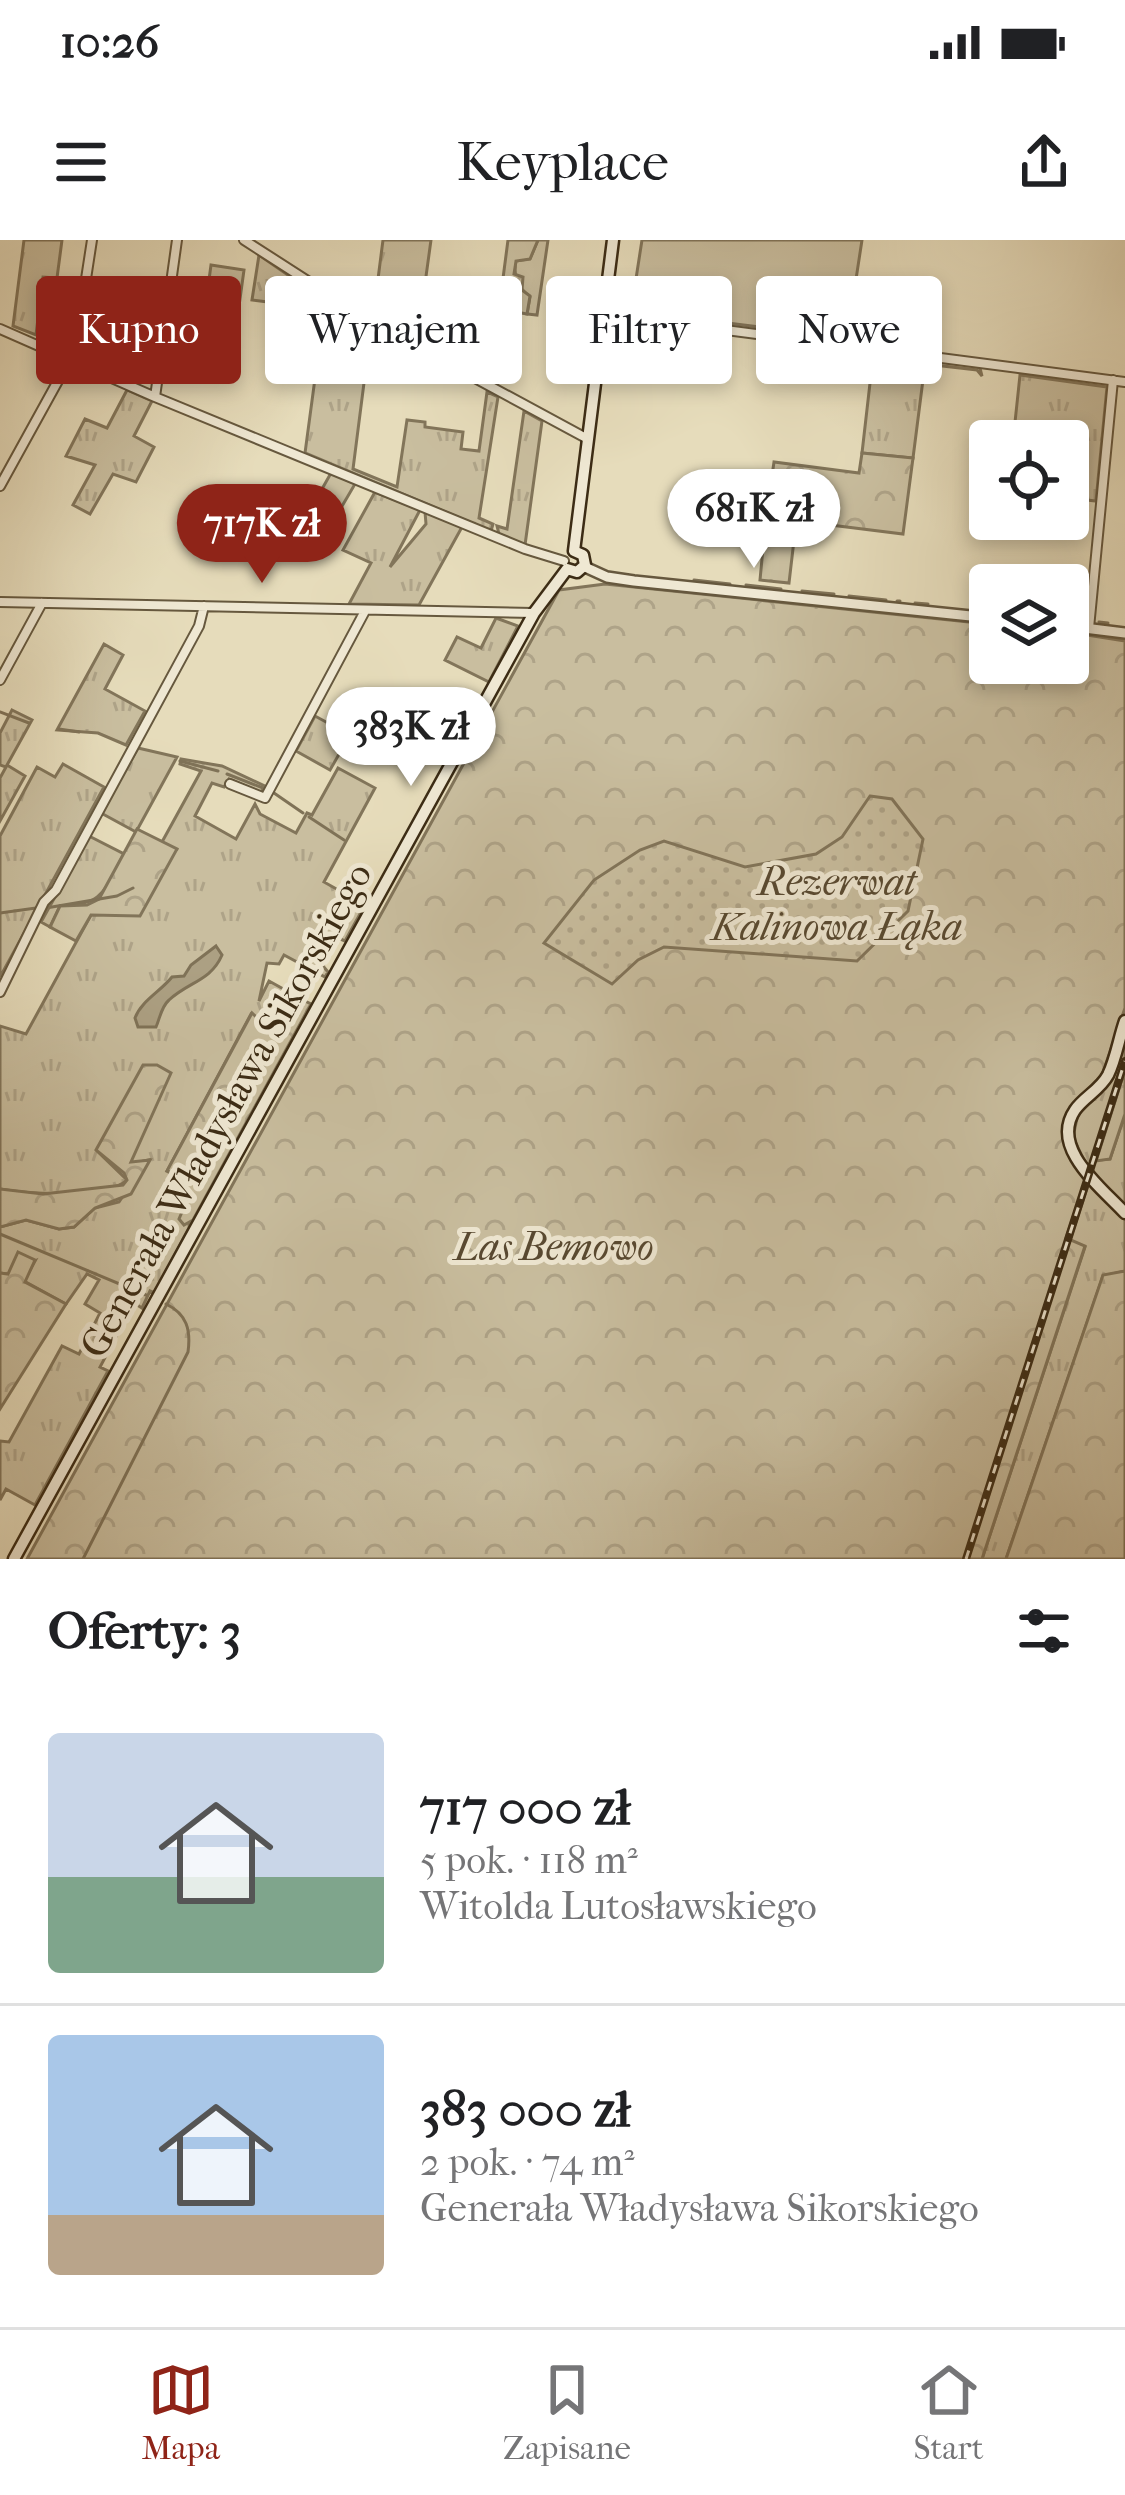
<!DOCTYPE html>
<html lang="pl">
<head>
<meta charset="utf-8">
<style>
	body { margin:0; font-family:"IM FELL French Canon",serif; background:#f6f6f6; color:#202124; height:100vh; display:flex; flex-direction:column; font-size:45px; white-space:nowrap }
	* { box-sizing:border-box; margin:0 }
	p { font-size:39px; color:#757577 }
	.icon { flex:none; width:66px; height:66px; fill:none; stroke:currentColor; stroke-width:2; stroke-linecap:round; stroke-linejoin:round }
	.map { position:relative; height:1319px; overflow:hidden }
	.details { display:flex; flex-direction:column; background:#fff; flex:1 }
	.details>* { flex:none }
	.banner { position:absolute; left:36px; top:36px; width:1053px; height:108px; display:flex; gap:24px }
	.buttons { position:absolute; left:969px; top:180px; display:grid; gap:24px }
	.buttons a { display:grid; place-items:center; width:120px; height:120px; border-radius:12px; background:#fff; box-shadow:0 6px 18px #0003; font-size:60px }
	.price { position:absolute; translate:-50% -102px; padding:0 27px; border-radius:42px; background:#fff; color:#222; font-size:39px; line-height:78px; filter:drop-shadow(0 3px 6px #0008) }
	.price::after { content:''; position:absolute; left:50%; top:72px; width:36px; height:27px; margin-left:-18px; background:inherit; clip-path:polygon(0 0,100% 0,50% 100%) }
	.price.current { background:#8f2418; color:#fff }
	ul { padding:0; list-style:none }
	li { display:flex; align-items:center; gap:36px; height:300px; padding:0 48px }
	li+li { border-top:3px solid #e0e0e0 }
	li span { display:grid; place-items:center; flex:none; width:336px; height:240px; border-radius:12px; color:#555 }
	li>.icon { margin-inline-start:auto }
	span .icon { width:144px; height:144px; fill:#fffc; stroke-width:1 }
	li b { font-size:51px }
	h2 { display:flex; justify-content:space-between; align-items:center; height:144px; padding:0 48px; font-size:51px }
	.pill { padding:0 42px; border-radius:12px; background:#fff; box-shadow:0 6px 18px #0003; font-size:42px; line-height:108px }
	.pill.current { background:#8f2418; color:#fff }
	.status { display:flex; justify-content:space-between; align-items:center; height:84px; padding:0 60px; background:#fff; direction:ltr }
	.status svg { height:33px; fill:currentColor }
	header { display:flex; justify-content:space-between; align-items:center; height:156px; padding:0 48px; background:#fff; font-size:54px; font-weight:600 }
	.tabs { display:flex; justify-content:space-around; align-items:center; height:168px; border-top:3px solid #e0e0e0; background:#fff; font-size:33px; color:#757577 }
	.tabs a { display:grid; justify-items:center; gap:6px }
	.tabs .current { color:#8f2418 }
	.map>svg:first-child { display:block }
	.grass { fill:url(#grass-tufts); stroke:#82755a; stroke-width:3 }
	.forest { fill:url(#forest-crowns); stroke:#82755a; stroke-width:3 }
	.park { fill:url(#park-dots); stroke:#82755a; stroke-width:3 }
	.garden { fill:#c9be9f; stroke:#82755a; stroke-width:3 }
	.water { fill:#aca083; stroke:#7f7257; stroke-width:3 }
	.lines { fill:none; stroke-linecap:round; stroke-linejoin:round }
	.stream { stroke:#7f7257; stroke-width:3 }
	.minor-casing { stroke:#66583e; stroke-width:12 }
	.tertiary-casing { stroke:#66583e; stroke-width:14 }
	.secondary-casing { stroke:#3c2c15; stroke-width:15 }
	.minor { stroke:#efe8d3; stroke-width:8 }
	.tertiary { stroke:#efe8d3; stroke-width:9 }
	.secondary { stroke:#efe8d3; stroke-width:10 }
	.rail-casing { stroke:#3c2c15; stroke-width:8 }
	.rail { stroke:#efe8d3; stroke-width:3; stroke-dasharray:9; stroke-linecap:butt }
	.labels { text-anchor:middle; dominant-baseline:central; stroke-width:10; stroke-linejoin:round; paint-order:stroke }
	.park-label { font-size:39px; font-style:italic; fill:#584931; stroke:#efe8d3 }
	.street-label { font-size:39px; fill:#3c2c15; stroke:#efe8d3 }
</style>
</head>
<body>
<div class="status"><b>10:26</b><svg viewBox="0 0 49 12"><path d="M0 12V9h3v3zM5 12V6h3v6zM10 12V3h3v9zM15 12V0h3v12zM26 1h20v11H26zM47 4h2v5h-2z"/></svg></div>
<header><svg class="icon" aria-label="menu" viewBox="0 0 24 24"><path d="M4 6h16M4 12h16M4 18h16"/></svg>Keyplace<svg class="icon" aria-label="share" viewBox="0 0 24 24"><path d="M12 15V3M7 8l5-5 5 5M5 13v7h14v-7"/></svg></header>
<div class="map">
<svg width="1125" height="1319" viewBox="0 0 1125 1319">
	<defs>
		<pattern id="grass-tufts" width="24" height="20" patternUnits="userSpaceOnUse" patternTransform="scale(3)"><rect width="24" height="20" fill="#c9be9f"/><path d="M3 7l-1-3M5 7V3M7 7l1-3M15 17l-1-3M17 17v-4M19 17l1-3" fill="none" stroke="#aea388"/></pattern>
		<pattern id="forest-crowns" width="20" height="18" patternUnits="userSpaceOnUse" patternTransform="scale(3)"><rect width="20" height="18" fill="#c9be9f"/><path d="M2 6a3 3 0 1 1 6 0M12 15a3 3 0 1 1 6 0" fill="none" stroke="#aea388"/></pattern>
		<pattern id="park-dots" width="8" height="8" patternUnits="userSpaceOnUse" patternTransform="scale(3)"><rect width="8" height="8" fill="#c9be9f"/><path d="M2 2h.1M6 6h.1" fill="none" stroke="#aea388" stroke-width="1.8" stroke-linecap="round"/></pattern>
	</defs>
	<rect width="100%" height="100%" fill="#e6dcbb"/>
	<filter id="stains"><feTurbulence type="fractalNoise" baseFrequency=".00167" numOctaves="4"/><feColorMatrix values="0 0 0 0 .2 0 0 0 0 .09 0 0 0 0 .02 0 0 0 .5 -.17"/></filter>
	<radialGradient id="worn" r=".72"><stop offset=".6" stop-color="#630" stop-opacity="0"/><stop offset="1" stop-color="#630" stop-opacity=".3"/></radialGradient>
	<path class="grass" d="M24 0H62L57 38 43 37 36 95 13 86Z
		M383 0H431L417 102 373 78Z
		M538 0H548L537 75 527 74 530 57C517 47 513 36 516 21L530 19Z
		M259 15 288 35 284 64 252 60Z
		M211 25 244 30 233 109 200 105 197 126 163 122 172 58 206 62Z
		M348 73 371 88 353 229 397 247 407 180 425 182V187L463 192 461 209 479 211 487 152 498 157 479 278 493 284 491 291 305 213 318 116 344 120Z
		M855 111 917 118 919 125 924 120 976 126 980 128 982 136 977 130 925 124 913 218 862 213 873 117 850 114Z
		M1020 135 1107 147 1096 261 1068 258V201H1013Z
		M127 150 152 161 134 196 154 207 136 242 113 234 90 274 73 265 95 225 66 216 85 179 107 188Z
		M524 171 542 181 525 305 499 294 497 286 507 289Z
		M331 233 355 244 331 285 308 274Z
		M375 252 420 270 390 327 426 284 425 272 462 287 419 365 349 364 371 323 343 310Z
		M262 257 284 269 265 303 244 291Z
		M766 277 796 283 789 343 760 340Z
		M496 378 518 386 489 442 445 420 457 397 481 408Z
		M104 404 123 415 105 449 145 471 126 505 98 493 57 490Z
		M12 470 32 480 7 525 25 536 0 581V538L6 527 0 525V493Z
		M315 476 350 495 330 530 296 511Z
		M363 480 401 500 391 520 353 499Z
		M138 508 177 517 136 592 101 573Z
		M181 519 222 526 267 547 260 552 229 539 224 547 212 543 195 576 236 599 255 564 260 574 296 593 307 573 312 575 338 528 375 548 324 642 365 665 345 701 338 698 323 726 328 732 325 737 284 715 279 724 267 723 259 761 269 741 305 761 285 791 269 789 251 774 167 931 187 945 189 984 193 980 155 1053 150 1051 142 1068 134 1063 100 1127 108 1131 35 1265 6 1249 0 1260V1201L9 1202 62 1106 79 1114 100 1073 85 1064 99 1040 87 1034 66 1064 24 1041 35 1021 7 1034 0 1033V987L26 980 59 989 74 987 95 968 119 962 148 920 131 924 96 910 127 940C106 959 29 954 0 949V786L26 794 91 675 176 610 162 602 201 531 180 524Z
		M63 524 104 547 0 737V596L37 527 55 537Z
		M89 596 124 614C104 650 105 665 60 666L50 687 41 682Z
		M1125 794V830L1096 920 1110 919 1125 874V965L1087 927 1073 897 1078 874 1100 850Z
		M1089 942 1125 980V1031L1103 1036 1006 1319H982L1085 1007 1070 1000Z"/>
	<path class="forest" d="M508 0H538L530 19 516 21 514 34 523 37 522 50 530 56 527 74 499 69Z
		M111 61 129 65 120 131 103 124Z
		M862 213 913 218 903 294 766 277 774 222 859 233Z
		M605 344 988 384 990 423H1068V392L1125 401V768L1102 835 1074 864 1067 879 1086 939 1066 998 1085 1006 982 1319H27L559 350Z
		M137 589 177 609 140 676 91 675 76 701 50 687 60 666 87 665 99 659Z
		M305 761 311 764 193 980 184 985 179 979 188 958 187 945 175 933 167 931 252 773 269 789 285 791Z
		M143 825H157L171 833 131 922 150 920 131 954 95 968 74 987 59 989 26 980 0 987V949L43 954 123 945 127 940 124 933 96 910Z
		M1125 830V874L1110 919 1096 921Z
		M18 1012 35 1020 25 1042 66 1064 0 1169V1033L8 1034Z
		M1125 1031V1319H1006L1103 1035Z"/>
	<path class="park" d="M870 556 892 559 923 599 908 671 857 721 664 707 638 720 612 744 544 703 594 640 640 610 664 601 745 627 816 614 842 597Z"/>
	<path class="garden" d="M642 0H862L847 98 631 71Z"/>
	<path class="water" d="M216 706 222 715C211 741 188 742 169 760 161 767 160 778 156 787H138L135 778C141 761 161 751 172 737L184 736 191 725Z"/>
	<g class="lines">
		<path class="stream" d="M694 340 730 344
			M746 345 781 349
			M802 351 834 354
			M849 356 886 360
			M897 361H900
			M915 363 928 364
			M1071 379 1079 380
			M1099 382 1108 383
			M0 472 29 483
			M59 489 79 492
			M180 521 218 531
			M227 534 263 548
			M274 553 303 573
			M309 577 344 600
			M46 668 117 656 133 648
			M0 673 36 668
			M0 994 146 1055
			M83 1319 188 1112C191 1090 187 1074 166 1064"/>
		<defs>
			<path id="minor" d="M244 0 373 83 586 198
				M603 74 1125 142
				M0 89 155 157 525 309 564 321
				M155 157 177 0
				M0 246 75 110 92 0
				M0 362 533 373
				M1089 388 1113 140
				M0 440 42 363
				M230 544 265 558 365 371
				M0 752 44 662 56 650 199 386 204 366"/>
			<path id="tertiary" d="M585 327 607 337 634 341 990 378
				M1068 386 1125 393"/>
			<path id="secondary" d="M574 311 613 0
				M567 329 577 332 585 325 583 315 574 311
				M1125 781C1119 798 1116 819 1108 835 1100 850 1084 857 1075 870 1049 908 1102 948 1125 973
				M14 1319 534 373 567 329"/>
		</defs>
		<use href="#minor" class="minor-casing"/>
		<use href="#tertiary" class="tertiary-casing"/>
		<use href="#secondary" class="secondary-casing"/>
		<use href="#minor" class="minor"/>
		<use href="#tertiary" class="tertiary"/>
		<use href="#secondary" class="secondary"/>
		<defs>
			<path id="rail" d="M966 1319 1125 821"/>
		</defs>
		<use href="#rail" class="rail-casing"/>
		<use href="#rail" class="rail"/>
	</g>
	<g class="labels">
		<g class="park-label">
			<text x="837" y="642">Rezerwat<tspan x="837" dy="45">Kalinowa Łąka</tspan></text>
			<text x="554" y="1007">Las Bemowo</text>
		</g>
		<g class="street-label">
			<text transform="translate(226 870) rotate(-61)">Generała Władysława Sikorskiego</text>
		</g>
	</g>
	<rect width="100%" height="100%" filter="url(#stains)"/>
	<rect width="100%" height="100%" fill="url(#worn)"/>
</svg>
<div class="buttons">
<a><svg class="icon" aria-label="locate" viewBox="0 0 24 24"><circle cx="12" cy="12" r="6"/><path d="M12 2v4M12 18v4M2 12h4M18 12h4"/></svg></a>
<a><svg class="icon" aria-label="layers" viewBox="0 0 24 24"><path d="M12 4l9 5-9 5-9-5zM3 14l9 5 9-5"/></svg></a>
</div>
<b class="price" style="left:754px;top:331px">681K zł</b>
<b class="price current" style="left:262px;top:346px">717K zł</b>
<b class="price" style="left:411px;top:549px">383K zł</b>
<div class="banner">
<a class="pill current">Kupno</a>
<a class="pill">Wynajem</a>
<a class="pill">Filtry</a>
<a class="pill">Nowe</a>
</div>
</div>
<section class="details">
<h2>Oferty: 3<svg class="icon" aria-label="filters" viewBox="0 0 24 24"><path d="M4 7h16M4 17h16"/><circle cx="9" cy="7" r="2"/><circle cx="15" cy="17" r="2"/></svg></h2>
<ul>
<li><span style="background:linear-gradient(#c9d6e8 60%,#7fa58c 0)"><svg class="icon" aria-label="home" viewBox="0 0 24 24"><path d="M3 11l9-7 9 7M6 9v11h12V9"/></svg></span><div><b>717 000 zł</b><p>5 pok. · 118 m²</p><p>Witolda Lutosławskiego</p></div></li>
<li><span style="background:linear-gradient(#a9c7e8 75%,#b9a48a 0)"><svg class="icon" aria-label="home" viewBox="0 0 24 24"><path d="M3 11l9-7 9 7M6 9v11h12V9"/></svg></span><div><b>383 000 zł</b><p>2 pok. · 74 m²</p><p>Generała Władysława Sikorskiego</p></div></li>
</ul>
</section>
<nav class="tabs">
<a class="current"><svg class="icon" aria-label="map" viewBox="0 0 24 24"><path d="M3 6l6-2 6 2 6-2v14l-6 2-6-2-6 2zM9 4v14M15 6v14"/></svg>Mapa</a>
<a><svg class="icon" aria-label="saved" viewBox="0 0 24 24"><path d="M7 4h10v16l-5-4-5 4z"/></svg>Zapisane</a>
<a><svg class="icon" aria-label="home" viewBox="0 0 24 24"><path d="M3 11l9-7 9 7M6 9v11h12V9"/></svg>Start</a>
</nav>
</body>
</html>
